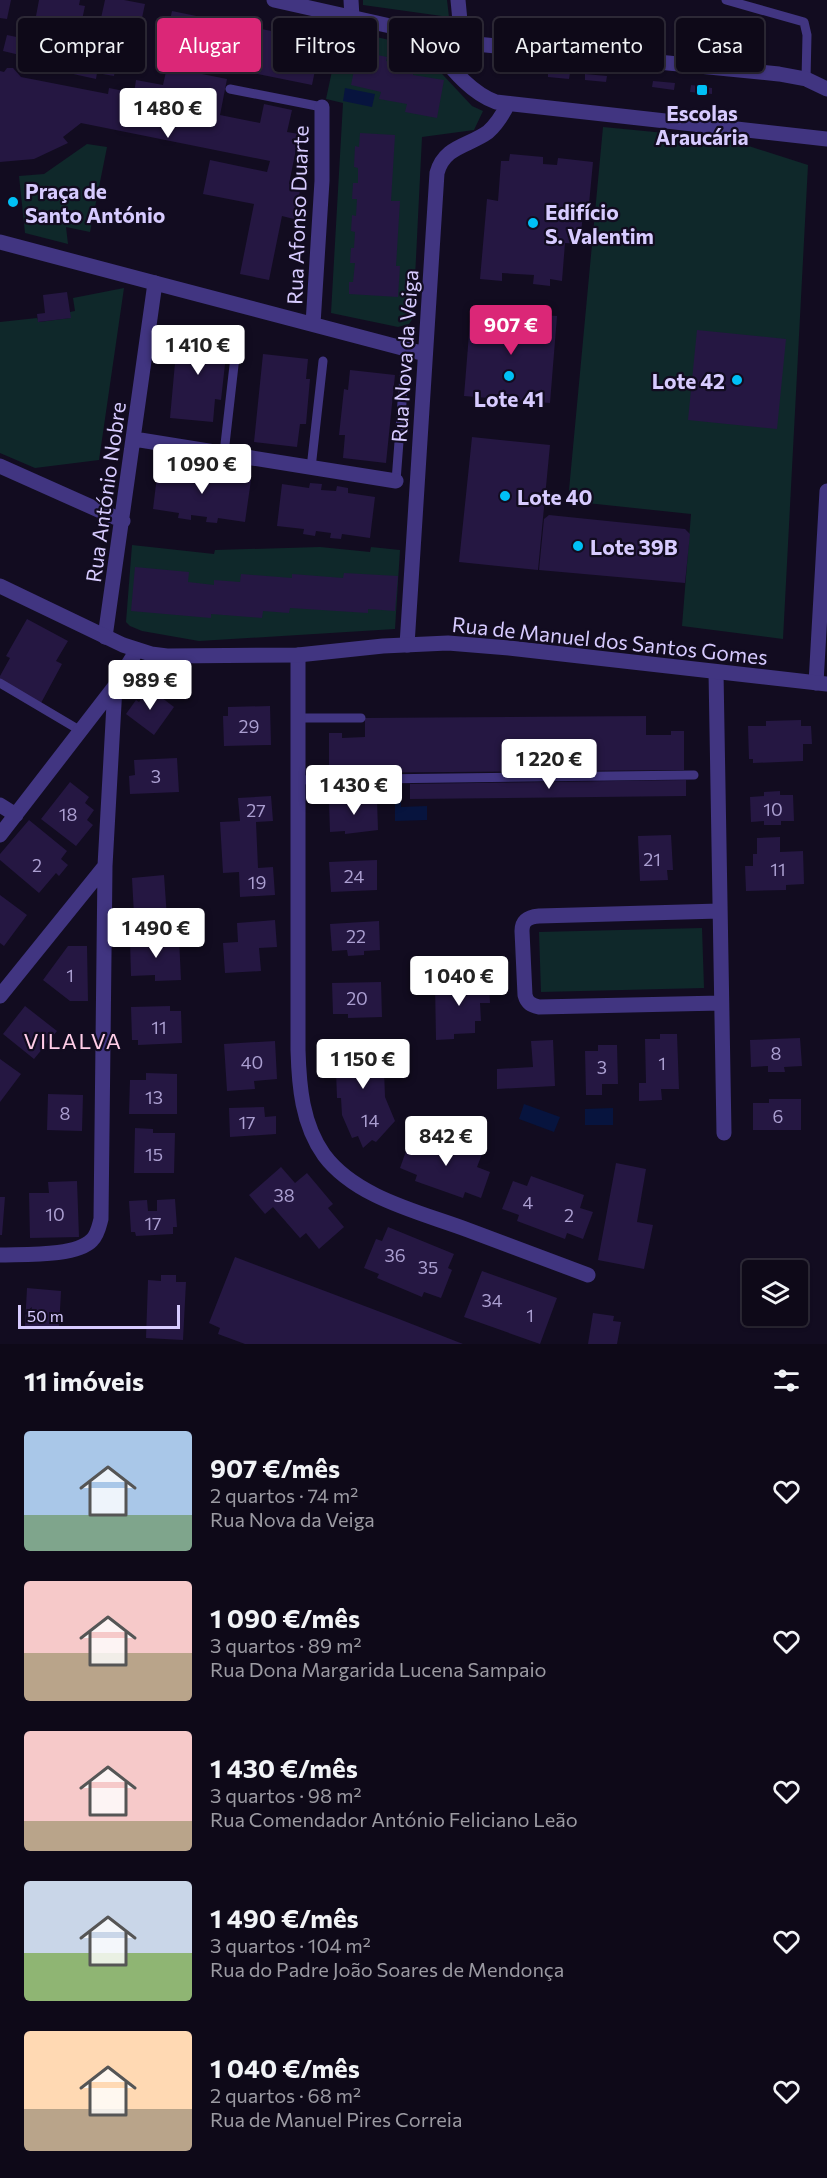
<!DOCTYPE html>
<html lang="pt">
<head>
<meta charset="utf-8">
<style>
	body { margin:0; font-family:Commissioner,sans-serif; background:#1c1725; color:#f1f3f6; height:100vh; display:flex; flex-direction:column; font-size:22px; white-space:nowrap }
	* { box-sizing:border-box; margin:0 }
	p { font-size:20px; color:#9b9aa2 }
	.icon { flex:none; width:33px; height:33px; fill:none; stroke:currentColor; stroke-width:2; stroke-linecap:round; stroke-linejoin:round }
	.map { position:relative; height:1344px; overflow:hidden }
	.side { display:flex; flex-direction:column; background:#0e0918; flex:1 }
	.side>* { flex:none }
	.banner { position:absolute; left:18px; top:18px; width:792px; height:54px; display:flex; gap:12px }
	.fabs { position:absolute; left:742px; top:1260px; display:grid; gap:12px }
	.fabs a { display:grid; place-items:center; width:66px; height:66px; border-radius:6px; background:#0e0918; box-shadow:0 2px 4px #0004,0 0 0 2px #2e2a37; font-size:30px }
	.scale { position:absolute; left:18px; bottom:15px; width:162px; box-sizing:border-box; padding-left:6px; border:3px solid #d7cbff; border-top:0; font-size:16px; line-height:21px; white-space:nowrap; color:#d7cbff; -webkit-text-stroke:4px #120c20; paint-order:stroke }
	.price { position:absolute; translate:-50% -51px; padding:0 14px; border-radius:6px; background:#fff; color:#222; font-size:20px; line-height:39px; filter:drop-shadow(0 2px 3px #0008) }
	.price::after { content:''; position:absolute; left:50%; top:36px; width:18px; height:14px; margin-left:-9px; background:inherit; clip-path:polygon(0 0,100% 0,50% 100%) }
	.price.selected { background:#db2777; color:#fff }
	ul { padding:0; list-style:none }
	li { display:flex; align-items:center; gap:18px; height:150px; padding:0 24px }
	li span { display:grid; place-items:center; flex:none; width:168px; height:120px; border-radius:6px; color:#555 }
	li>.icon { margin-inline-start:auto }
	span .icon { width:72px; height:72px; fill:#fffc; stroke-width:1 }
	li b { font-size:26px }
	h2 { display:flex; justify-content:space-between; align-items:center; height:72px; padding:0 24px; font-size:26px }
	.chip { padding:0 21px; border-radius:6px; background:#0e0918; box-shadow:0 2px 4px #0004,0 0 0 2px #2e2a37; font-size:21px; line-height:54px }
	.chip.selected { background:#db2777; color:#fff }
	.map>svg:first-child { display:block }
	.green { fill:#0f282a }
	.water { fill:#07143e }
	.building { fill:#251742 }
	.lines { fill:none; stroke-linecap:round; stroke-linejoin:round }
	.service { stroke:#413581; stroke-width:9 }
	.pedestrian { stroke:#413581; stroke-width:15 }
	.minor { stroke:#413581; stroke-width:15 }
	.tertiary { stroke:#413581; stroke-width:15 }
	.poi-dot { fill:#00c0f6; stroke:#120c20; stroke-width:2 }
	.labels { text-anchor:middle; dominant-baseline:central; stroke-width:4.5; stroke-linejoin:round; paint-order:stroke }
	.number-label { font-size:18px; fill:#aa9ed0 }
	.poi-label { font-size:21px; font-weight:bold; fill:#d7cbff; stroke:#120c20; text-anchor:start }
	.street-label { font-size:21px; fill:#d7cbff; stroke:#120c20 }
	.neighbourhood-label { font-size:22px; letter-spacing:1.5px; fill:#ffcde7; stroke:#120c20 }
</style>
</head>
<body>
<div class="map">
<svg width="827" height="1344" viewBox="0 0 827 1344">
	<rect width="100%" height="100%" fill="#120c20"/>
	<path class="green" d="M363 0H447L449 17 363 5Z
		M341 29 416 46 472 106 483 111 474 130 422 137 413 318 409 324 398 327 331 313 343 103 326 99Z
		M603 127 727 139 808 165 783 639 682 626 691 514 568 501Z
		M87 144 107 147 90 232 66 227 68 244 25 233 19 176 44 174Z
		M124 288 99 460 35 468 0 453V322L37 318 39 322 70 318V312L75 311 73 298Z
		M132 545 214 554 215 550 320 547 370 552 371 547 400 550 395 629 199 641 142 631 130 626 126 622Z
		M702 928 704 988 541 992 539 932Z"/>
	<path class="water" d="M345 88 375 94 372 107 343 101Z
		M395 802H401V807L427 806V820L395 821Z
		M524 1104 560 1117 554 1132 519 1119Z
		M613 1108V1125H585V1109Z"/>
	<path class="building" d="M0 0H11L7 19 0 18Z
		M39 0H80L79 5 85 6 82 20 76 19 73 35 34 27Z
		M105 0H124L145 4 135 50 96 41Z
		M172 11 206 18 197 59 163 52Z
		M232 23 321 41 312 85 223 67Z
		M7 35 117 58 114 76 97 73 96 79 23 63 24 56 3 51Z
		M358 51 387 57 386 61 414 66 413 75 444 80 437 118 405 112 407 104 379 99 381 92 351 85Z
		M167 67 227 79 220 115 260 123 264 104 292 110 287 132 299 134 289 184 301 186 294 219 282 216 269 280 240 274 254 204 203 194 210 160 267 172 270 161 81 123 63 137 68 143 34 159 0 162V71L4 72 7 68H13L21 77 108 94 109 88 134 93 136 80 163 85Z
		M548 70 570 73 569 79 548 77Z
		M585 74 607 76 606 82 585 80Z
		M653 81 675 83 674 90 652 87Z
		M691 85 712 88V94L690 92Z
		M360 133 395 135 391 201H400L396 266H400L398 297 349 294V282H353L355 263H350L351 248H354L355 232 351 231 352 215 356 216 357 199H352L353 183H358V168L354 167 355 146 359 147Z
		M510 154 543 157V164L557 165 558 158 593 162 589 204 584 203 580 244 565 243 562 281 550 279V286L533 284 534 275 502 273V281L480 279 487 199 498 201 501 161H509Z
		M67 292 71 318 38 322 37 314 45 313 43 295Z
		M471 309 557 316 550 403 464 396Z
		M178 330 224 334 222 354 226 355 221 400 215 399 213 422 170 418Z
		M697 330 786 339 777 429 688 420Z
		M263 354 308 359 306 379H310L306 424H300L297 447 254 442Z
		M350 370 395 375 386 463 343 458 345 435H339L344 389 348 390Z
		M472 437 550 445 538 570 459 562Z
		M185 467 197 469V473L212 475 213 470 224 472 223 477 251 480 245 522 218 518 217 523 206 522 207 517 191 515V520L178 518 179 513 153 509 158 468 185 472Z
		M310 483 322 484 321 490 336 491 337 486 348 488V493L375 497 370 538 342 534 341 539 330 538 331 533 316 531 315 536 303 534 304 529 277 526 282 484 309 488Z
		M549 515 685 529 690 534 685 583 539 570 544 519Z
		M135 567 189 572 188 582 214 585V580L240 582 241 574 292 578V574L343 578 344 573 398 576 395 611 368 609V613L290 608 289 613 263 611 262 618 211 614V618L131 611Z
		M27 619 68 641 56 661 62 664 41 703 0 680V676L10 658 6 656Z
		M149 688 174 707 154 735 126 714 136 700 139 702Z
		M270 706 271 745 224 746 223 716H228V707Z
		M646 716V735H671V731H684V770L329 773V733H342V738L365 737V718Z
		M801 720V726H811L812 744H803V761L753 763V759H749L748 726H766V721Z
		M177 758 179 792 130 794 129 776 135 775 134 760Z
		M686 780V796L410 799V784Z
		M70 782 89 797 85 803 94 810 87 820 93 825 76 846 41 819Z
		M780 791V795H793L794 821H781V825H764V821L751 822 750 797 764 796V792Z
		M271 796 273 821 256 822 258 868 273 867 275 895 240 897 239 872 223 873 220 822 240 821 238 798Z
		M377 800 378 830 345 834V831L330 832 329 802Z
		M29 820 67 851 61 859 68 865 59 876 56 873 39 893 0 860V854Z
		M671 835 673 870H667L668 880 640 881 638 836Z
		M780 837V852L803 851 804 884 786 885V890L746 891 745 866H753V854H757V838Z
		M377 860V890L331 892 329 862Z
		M164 875 167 918 149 919 148 914 134 915 132 878Z
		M0 895 27 915 4 946 0 943Z
		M275 920 277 947 259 948 261 971 225 973 223 943 238 942 237 923Z
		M379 921 380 950 364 951V955L348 956 347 950 332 951 330 924Z
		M179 938 181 980 155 981V975L131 976 130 940Z
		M68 946H87L88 1001H70L43 980Z
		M489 981 490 1003H480L481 1021H475V1033L454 1034V1039L436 1040 435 983Z
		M381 982 382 1017 348 1018V1014H333L332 983Z
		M25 1006 57 1031 34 1059 3 1034Z
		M170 1006V1011H181L182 1043 138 1045V1040H132L131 1007Z
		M660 1034H677L679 1089H661L662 1100 639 1101V1083H646L645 1039H660Z
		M800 1038 802 1066 784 1067 785 1072H768V1066L751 1067 750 1040Z
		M553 1040 555 1086 497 1089V1069L533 1067 531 1041Z
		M275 1041 277 1079 254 1081 255 1089 227 1091 224 1044Z
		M383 1041 385 1097 395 1121 376 1142 372 1140 363 1148 358 1136 352 1138 342 1115 341 1098H337L335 1043Z
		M598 1045H617L618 1084H602V1095H586L585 1051H598Z
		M0 1059 21 1074 0 1102Z
		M146 1073 177 1074V1114H129L130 1080H146Z
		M48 1094 83 1095 82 1131 47 1130Z
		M769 1099H801V1130H753V1103H769Z
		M264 1107 265 1117 276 1116V1134L230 1137 229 1108Z
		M135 1128 153 1129V1133H175L174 1173H134Z
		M428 1135 482 1154 477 1167 490 1172 481 1198 465 1192 463 1198 415 1181 417 1175 400 1168 410 1140 424 1145Z
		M616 1163 646 1169 637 1222 653 1225 644 1269 598 1260Z
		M281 1167 295 1183 307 1173 333 1204 328 1208 344 1227 319 1249 306 1233 300 1238 273 1207 265 1214 249 1195Z
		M531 1176 584 1195 580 1208 593 1212 583 1239 567 1233 565 1239 517 1221 519 1215 502 1209 513 1181 527 1186Z
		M77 1181 79 1237 30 1238 29 1193H49L48 1182Z
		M0 1197H5L2 1235H0Z
		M175 1199 177 1227H173V1234L136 1236 135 1232H131L129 1201 147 1200 148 1211H157V1200Z
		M388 1227 454 1254 448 1268 452 1270 441 1298 424 1292 422 1297 377 1278 379 1274 364 1268 376 1239 382 1241Z
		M235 1257 399 1319 463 1344H245L218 1334 220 1328 209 1323Z
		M482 1271 557 1298 540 1344 464 1317Z
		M161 1275H176V1282H186L183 1340 146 1338 148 1280 161 1281Z
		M27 1288 61 1291 59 1328 25 1326Z
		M593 1313 614 1316 613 1321 621 1322 617 1344H588Z"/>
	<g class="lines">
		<path class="service" d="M726 0 804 22 807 35 806 79
			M230 89 322 107
			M224 453 237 339
			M311 468 323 361
			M396 481 404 376
			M0 683 81 731
			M298 718H361
			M298 780 694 775"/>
		<path class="pedestrian" d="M351 0 352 17
			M0 242 155 283"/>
		<path class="minor" d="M274 0 466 43 779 74 806 79 827 89
			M458 0 462 42
			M422 33C444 57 465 91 496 102L827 139
			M313 324 322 181V107
			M134 439 396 481
			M0 466 123 521
			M105 637 155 283 425 354
			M407 645 437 173C444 146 469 146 488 132 497 124 503 114 508 104
			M298 655V1050C299 1086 302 1124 324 1155 356 1198 420 1212 468 1230 508 1245 548 1260 588 1275
			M716 672 724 1133
			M816 683 827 491
			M0 805 16 815
			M0 835 115 686 137 650
			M720 911 539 916C528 917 522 920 522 931L525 995C527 1003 531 1005 539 1007L721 1003
			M0 996 105 866
			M0 1255C23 1254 76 1257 92 1240 98 1234 99 1226 101 1219L105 866 115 686"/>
		<path class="tertiary" d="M0 586 123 645 151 654 167 656 298 655 383 646 448 643 509 648 827 684"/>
	</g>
	<g class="poi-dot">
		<rect x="696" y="84" width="12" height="12" rx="3"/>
		<circle cx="13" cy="202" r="6"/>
		<circle cx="533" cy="223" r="6"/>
		<circle cx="509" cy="376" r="6"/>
		<circle cx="737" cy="380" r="6"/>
		<circle cx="505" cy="496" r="6"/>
		<circle cx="578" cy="546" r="6"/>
	</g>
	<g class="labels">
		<g class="number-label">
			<text x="249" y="726">29</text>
			<text x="156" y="776">3</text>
			<text x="773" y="809">10</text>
			<text x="256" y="810">27</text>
			<text x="68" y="814">18</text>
			<text x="652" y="859">21</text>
			<text x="37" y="865">2</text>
			<text x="778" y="869">11</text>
			<text x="354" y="876">24</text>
			<text x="257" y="882">19</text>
			<text x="356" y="936">22</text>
			<text x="70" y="975">1</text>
			<text x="357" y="998">20</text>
			<text x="159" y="1027">11</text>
			<text x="776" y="1053">8</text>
			<text x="252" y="1062">40</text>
			<text x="662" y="1063">1</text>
			<text x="602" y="1067">3</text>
			<text x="154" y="1097">13</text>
			<text x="65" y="1113">8</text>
			<text x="778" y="1116">6</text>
			<text x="370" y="1120">14</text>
			<text x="247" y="1122">17</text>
			<text x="154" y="1154">15</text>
			<text x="284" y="1195">38</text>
			<text x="528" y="1202">4</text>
			<text x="55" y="1214">10</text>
			<text x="569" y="1215">2</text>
			<text x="153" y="1223">17</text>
			<text x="395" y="1255">36</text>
			<text x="428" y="1267">35</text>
			<text x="492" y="1300">34</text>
			<text x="530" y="1315">1</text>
		</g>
		<g class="poi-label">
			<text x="702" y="112" text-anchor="middle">Escolas<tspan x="702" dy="24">Araucária</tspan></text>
			<text x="25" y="190">Praça de<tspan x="25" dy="24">Santo António</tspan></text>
			<text x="545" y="211">Edifício<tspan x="545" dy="24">S. Valentim</tspan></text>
			<text x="725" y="380" text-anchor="end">Lote 42</text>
			<text x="509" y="398" text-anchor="middle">Lote 41</text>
			<text x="517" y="496">Lote 40</text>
			<text x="590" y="546">Lote 39B</text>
		</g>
		<g class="street-label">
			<text transform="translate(297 215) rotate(-88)">Rua Afonso Duarte</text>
			<text transform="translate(404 356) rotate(-86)">Rua Nova da Veiga</text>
			<text transform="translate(105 492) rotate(-82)">Rua António Nobre</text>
			<text transform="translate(610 640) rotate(6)">Rua de Manuel dos Santos Gomes</text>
		</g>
		<g class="neighbourhood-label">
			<text x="73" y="1040">VILALVA</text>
		</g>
	</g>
</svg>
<div class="fabs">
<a><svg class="icon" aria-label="layers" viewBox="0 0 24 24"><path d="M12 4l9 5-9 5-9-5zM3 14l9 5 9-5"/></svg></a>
</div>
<div class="scale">50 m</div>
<b class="price" style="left:168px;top:139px">1 480 €</b>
<b class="price selected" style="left:511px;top:356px">907 €</b>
<b class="price" style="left:198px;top:376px">1 410 €</b>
<b class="price" style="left:202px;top:495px">1 090 €</b>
<b class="price" style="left:150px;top:711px">989 €</b>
<b class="price" style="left:549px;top:790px">1 220 €</b>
<b class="price" style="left:354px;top:816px">1 430 €</b>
<b class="price" style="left:156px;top:959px">1 490 €</b>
<b class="price" style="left:459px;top:1007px">1 040 €</b>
<b class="price" style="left:363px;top:1090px">1 150 €</b>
<b class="price" style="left:446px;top:1167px">842 €</b>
<div class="banner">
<a class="chip">Comprar</a>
<a class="chip selected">Alugar</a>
<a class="chip">Filtros</a>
<a class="chip">Novo</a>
<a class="chip">Apartamento</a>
<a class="chip">Casa</a>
</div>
</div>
<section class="side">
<h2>11 imóveis<svg class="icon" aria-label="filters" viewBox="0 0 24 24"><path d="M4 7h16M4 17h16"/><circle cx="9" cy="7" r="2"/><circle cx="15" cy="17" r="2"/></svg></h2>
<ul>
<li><span style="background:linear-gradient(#a9c7e8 70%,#7fa58c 0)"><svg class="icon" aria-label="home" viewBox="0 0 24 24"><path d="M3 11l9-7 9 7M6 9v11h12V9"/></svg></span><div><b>907 €/mês</b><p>2 quartos · 74 m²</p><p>Rua Nova da Veiga</p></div><svg class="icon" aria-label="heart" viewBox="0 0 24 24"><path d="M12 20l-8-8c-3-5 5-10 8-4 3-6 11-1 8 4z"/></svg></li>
<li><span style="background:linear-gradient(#f6c9c9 60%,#b9a48a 0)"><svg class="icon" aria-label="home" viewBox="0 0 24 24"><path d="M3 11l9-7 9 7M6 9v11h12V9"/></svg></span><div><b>1 090 €/mês</b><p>3 quartos · 89 m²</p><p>Rua Dona Margarida Lucena Sampaio</p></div><svg class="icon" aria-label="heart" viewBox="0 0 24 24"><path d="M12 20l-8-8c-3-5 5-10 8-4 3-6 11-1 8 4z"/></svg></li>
<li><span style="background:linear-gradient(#f6c9c9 75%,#b9a48a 0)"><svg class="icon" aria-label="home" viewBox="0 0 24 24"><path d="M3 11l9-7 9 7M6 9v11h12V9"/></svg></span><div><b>1 430 €/mês</b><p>3 quartos · 98 m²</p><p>Rua Comendador António Feliciano Leão</p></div><svg class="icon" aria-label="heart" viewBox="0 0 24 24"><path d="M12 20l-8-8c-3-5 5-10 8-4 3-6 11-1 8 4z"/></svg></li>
<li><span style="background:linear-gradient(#c9d6e8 60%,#8fb573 0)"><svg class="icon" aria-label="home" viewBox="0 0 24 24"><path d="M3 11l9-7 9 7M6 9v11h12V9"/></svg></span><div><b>1 490 €/mês</b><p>3 quartos · 104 m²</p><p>Rua do Padre João Soares de Mendonça</p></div><svg class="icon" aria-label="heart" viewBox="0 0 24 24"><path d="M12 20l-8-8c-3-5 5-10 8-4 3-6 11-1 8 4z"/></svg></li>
<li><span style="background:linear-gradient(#ffd9b3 65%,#b9a48a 0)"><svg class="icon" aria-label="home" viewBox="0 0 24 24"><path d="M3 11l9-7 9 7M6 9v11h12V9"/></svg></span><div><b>1 040 €/mês</b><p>2 quartos · 68 m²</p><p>Rua de Manuel Pires Correia</p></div><svg class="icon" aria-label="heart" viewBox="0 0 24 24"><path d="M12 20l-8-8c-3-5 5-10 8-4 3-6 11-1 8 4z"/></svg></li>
</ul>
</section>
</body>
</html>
